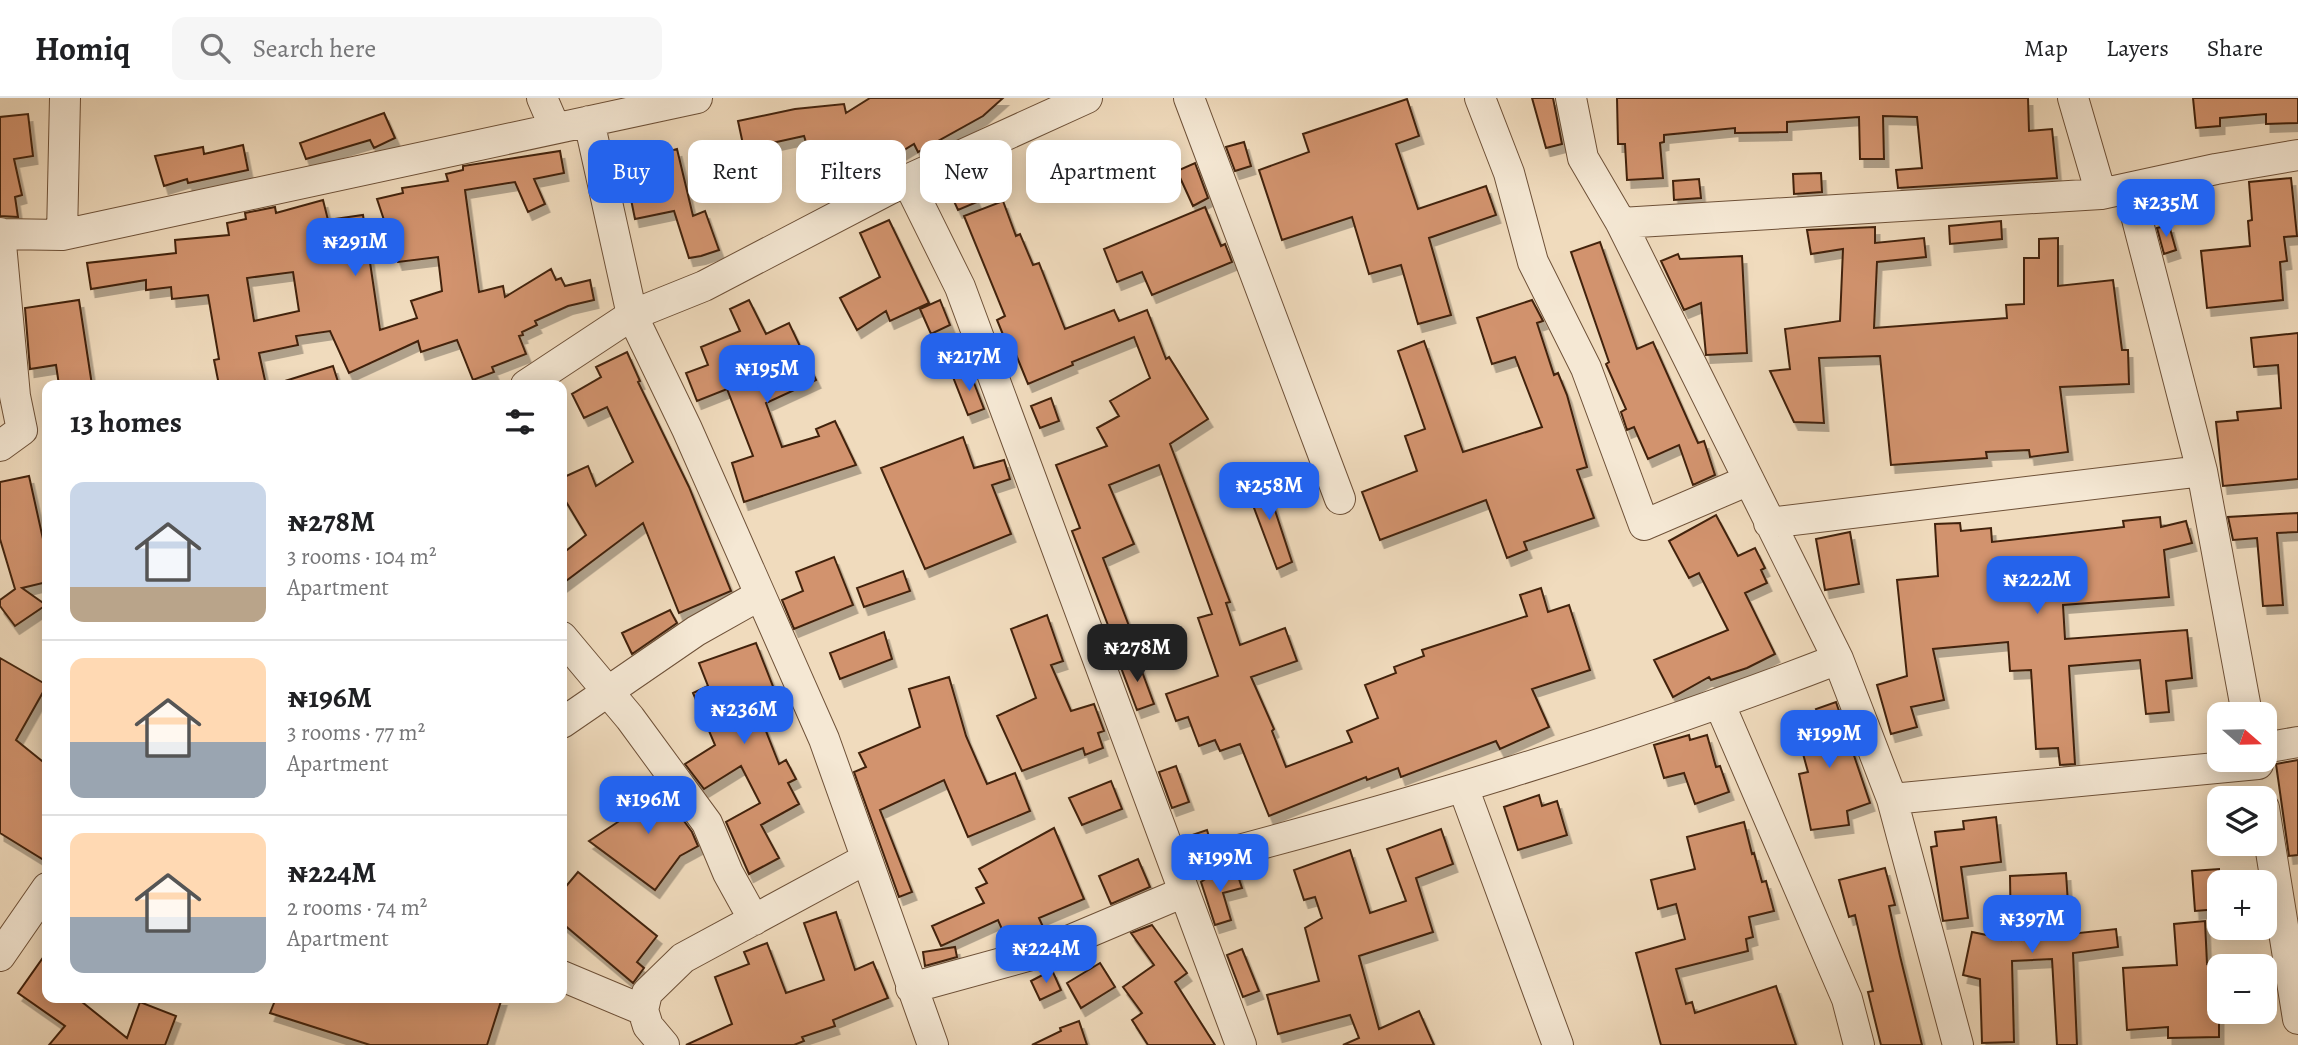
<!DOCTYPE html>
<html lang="en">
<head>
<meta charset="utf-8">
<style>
	body { margin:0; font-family:Alegreya,serif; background:#f6f6f6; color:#202124; height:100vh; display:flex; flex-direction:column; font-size:26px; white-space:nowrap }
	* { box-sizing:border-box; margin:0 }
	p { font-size:23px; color:#757577 }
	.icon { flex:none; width:38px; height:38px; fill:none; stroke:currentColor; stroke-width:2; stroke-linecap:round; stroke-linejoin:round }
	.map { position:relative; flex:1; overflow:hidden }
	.panel { position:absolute; left:42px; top:282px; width:525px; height:623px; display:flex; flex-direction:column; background:#fff; border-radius:14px; box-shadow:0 4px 18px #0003 }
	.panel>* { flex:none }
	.top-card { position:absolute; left:588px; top:42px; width:665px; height:63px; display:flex; gap:14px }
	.needle { width:46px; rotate:110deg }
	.buttons { position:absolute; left:2207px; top:604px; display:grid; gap:14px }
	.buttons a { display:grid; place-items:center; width:70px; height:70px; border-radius:14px; background:#fff; box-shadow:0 4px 18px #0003; font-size:35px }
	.price { position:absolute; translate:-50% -60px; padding:0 16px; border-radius:14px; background:#2563eb; color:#fff; font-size:23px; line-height:46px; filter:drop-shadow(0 2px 4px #0008) }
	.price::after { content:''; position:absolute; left:50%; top:42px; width:21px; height:16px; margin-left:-10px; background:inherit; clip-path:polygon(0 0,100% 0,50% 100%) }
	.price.selected { background:#222; color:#fff }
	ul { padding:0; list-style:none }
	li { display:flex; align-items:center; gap:21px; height:175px; padding:0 28px }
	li+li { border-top:2px solid #e0e0e0 }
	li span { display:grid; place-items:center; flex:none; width:196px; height:140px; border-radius:14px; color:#555 }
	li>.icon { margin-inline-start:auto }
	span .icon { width:84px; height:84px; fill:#fffc; stroke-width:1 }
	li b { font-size:30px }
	h2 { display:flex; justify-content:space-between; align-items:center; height:84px; padding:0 28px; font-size:30px }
	.chip { padding:0 24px; border-radius:14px; background:#fff; box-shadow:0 4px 18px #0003; font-size:24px; line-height:63px }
	.chip.selected { background:#2563eb; color:#fff }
	header { display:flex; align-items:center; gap:42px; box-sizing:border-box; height:98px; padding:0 35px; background:#fff; border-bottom:2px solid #e0e0e0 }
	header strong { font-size:33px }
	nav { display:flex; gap:38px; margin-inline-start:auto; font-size:24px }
	.search { width:490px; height:63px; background:#f6f6f6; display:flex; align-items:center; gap:18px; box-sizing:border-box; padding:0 24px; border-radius:14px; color:#757577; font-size:26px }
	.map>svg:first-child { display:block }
	.building { fill:#d2936e; stroke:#42230b; stroke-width:2; fill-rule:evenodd; filter:url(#shadow) }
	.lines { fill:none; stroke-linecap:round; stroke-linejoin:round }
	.minor-casing { stroke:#6e5138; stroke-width:32 }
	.minor { stroke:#f5e8d4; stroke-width:30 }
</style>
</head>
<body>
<header>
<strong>Homiq</strong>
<div class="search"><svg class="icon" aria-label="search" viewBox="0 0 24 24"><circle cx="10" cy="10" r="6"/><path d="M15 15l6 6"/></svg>Search here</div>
<nav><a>Map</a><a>Layers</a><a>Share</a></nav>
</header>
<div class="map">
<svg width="2298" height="947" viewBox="0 0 2298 947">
	<defs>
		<filter id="shadow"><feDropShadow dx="4.5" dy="8" stdDeviation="0" flood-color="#0004"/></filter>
	</defs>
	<rect width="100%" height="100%" fill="#f0dbbd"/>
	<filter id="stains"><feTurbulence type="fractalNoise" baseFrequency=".00286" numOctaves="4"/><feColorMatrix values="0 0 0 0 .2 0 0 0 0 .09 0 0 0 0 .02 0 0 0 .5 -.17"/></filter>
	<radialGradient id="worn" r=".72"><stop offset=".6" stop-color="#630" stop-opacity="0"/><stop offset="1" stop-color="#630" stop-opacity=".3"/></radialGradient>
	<path class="building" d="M870 0H1003L983 18 918 54 914 46 857 81 821 92 804 38 744 51 738 23 795 11 844 6 846 15Z
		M1532 0H1553L1562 46 1546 50Z
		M1617 0H2028L2029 33 2052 31 2057 80 1898 90 1896 72 1922 70 1917 19 1883 18 1884 61H1860L1859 19 1787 24V34L1735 35V30L1664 37V44L1660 45 1663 80 1627 82 1625 46H1618Z
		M2193 0H2298V25L2266 26V16L2220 20V28L2196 30Z
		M1407 1 1419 38 1396 46 1418 111 1486 88 1496 117 1429 140 1451 217 1418 226 1401 167 1369 176 1352 119 1282 142 1259 72 1309 54 1303 36Z
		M384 15 395 40 374 50 370 42 306 61 300 45Z
		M28 16 33 58 14 61 22 97 15 99 18 119 0 118V19Z
		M1244 44 1251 68 1235 73 1226 49Z
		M243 47 248 72 188 85 187 81 164 88 155 58 203 49 204 56Z
		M677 51 693 118 705 113 719 152 701 158 689 160 674 113 635 121 625 72 659 65 656 57Z
		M560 53 564 75 534 81 545 106 528 114 515 84 465 92 479 194 503 188 505 199 551 171 556 182 561 180 565 188 590 182 594 202 568 208 535 223 537 227 522 234 523 237 519 238 526 256 492 269 494 274 473 282 457 242 421 254 418 243 349 275 330 233 296 238 298 247 259 255 266 287H219L214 262 219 261 208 197 172 201 171 189 146 192V182L91 191 87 165 176 155 175 142 229 137 227 125 246 121 245 115 275 109 276 115 323 102 328 122 363 117 380 232 417 220 411 203 442 193 438 159 398 164 377 101 403 95 402 90 448 83 446 76 463 72V68ZM293 174 299 213 254 223 247 180Z
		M1195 65 1208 100 1193 108 1177 73Z
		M1821 75 1822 94 1794 96 1793 76Z
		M966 79 977 104 958 112 947 88Z
		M2291 80 2297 138 2284 139 2287 163 2280 164 2283 202 2207 210 2201 153 2250 148 2248 123 2252 122 2249 84Z
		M1699 81 1701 100 1674 102 1673 83Z
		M1003 103 1016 138 1020 136 1033 167 1039 165 1065 231 1114 212 1119 223 1147 212 1166 261 1169 259 1208 321 1170 346 1230 504 1226 505 1240 547 1285 530 1297 563 1251 579 1274 631 1272 633 1286 669 1352 644 1347 633 1378 620 1365 587 1396 575 1394 569 1424 558 1422 552 1527 518 1520 497 1541 490 1548 514 1569 507 1590 572 1532 591 1549 629 1500 651 1496 643 1401 679 1398 670 1367 682 1366 679 1269 718 1240 646 1220 653 1215 642 1199 648 1188 619 1176 623 1166 596 1218 578 1198 520 1212 516 1159 367 1109 387 1134 446 1103 460 1129 528 1111 535 1072 433 1080 430 1056 367 1107 348 1097 330 1119 318 1110 303 1150 280 1134 239 1072 264 1073 267 1028 286 1010 242 1006 244 997 222 1005 218 964 118Z
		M1205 109 1221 148 1225 146 1232 164 1152 197 1142 174 1117 184 1104 151Z
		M889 122 929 205 890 223 886 213 857 232 840 200 880 179 860 135Z
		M2001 123 2002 141 1950 146 1949 128Z
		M2169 127 2176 152 2164 156 2157 130Z
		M1875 129V145L1924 140 1926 159 1877 164 1874 230 2007 220 2006 207 2024 206V160H2039V141L2058 140V188L2113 182 2122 252H2128L2129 286 2060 289 2068 354 2030 359 2029 352 1986 354 1987 360 1891 367 1880 258 1819 260 1824 325 1794 324 1770 273 1790 271 1785 231 1840 223 1843 151 1811 156 1807 132Z
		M1600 144 1637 251 1653 244 1698 345 1704 343 1715 377 1693 387 1679 347 1648 361 1634 329 1627 332 1621 314 1626 311 1606 266 1609 264 1571 154Z
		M1678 156 1680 161 1742 158 1747 255 1706 257 1701 205 1684 212 1661 163Z
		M79 202 92 287H59L56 267 30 271 25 210Z
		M749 202 766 236 789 225 816 282 766 305 782 349 819 338 816 331 835 323 856 367 744 404 732 365 753 358 727 291 697 303 686 275 708 267 701 249 740 233 730 211Z
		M940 202 950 227 931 236 920 211Z
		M1532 202 1543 223 1537 225 1554 277 1558 275 1567 297 1587 369 1577 372 1594 420 1524 444 1527 452 1507 460 1486 402 1380 442 1362 394 1417 373 1405 338 1425 331 1398 253 1424 243 1463 354 1542 329 1515 259 1492 266 1477 220Z
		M2298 235V381L2223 388 2216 324 2238 322 2237 314 2281 310 2278 267 2254 269 2251 240Z
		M627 254 640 283 638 284 689 389 731 493 679 515 643 425 562 486V456L586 437 562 397V380L588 368 596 388 633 364 607 309 584 320 572 296 601 279 596 269Z
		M333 268 339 287H286L285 283Z
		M969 272 984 311 968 317 953 279Z
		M1051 300 1059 323 1040 330 1031 308Z
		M963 339 974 370 1004 362 1010 381 992 387 1011 436 925 471 881 370Z
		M29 378 47 459V484L22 490 46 507 15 528 0 508V502L15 491 0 441V384Z
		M1264 379 1292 464 1277 471 1245 386Z
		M2298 415V434L2277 435 2283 507 2263 508 2257 440 2233 442 2228 419Z
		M1716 417 1738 458 1755 450 1765 470 1761 472 1767 485 1745 495 1775 556 1747 570 1711 582 1709 579 1673 599 1654 562 1728 532 1699 475 1689 480 1669 443Z
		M2160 419 2161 429 2186 423 2192 445 2164 452 2169 499 2063 507 2065 541 2187 532 2192 580 2166 583 2169 614 2146 616 2140 562 2069 568 2075 666 2060 667 2058 650 2036 651 2031 572 2010 573 2008 544 1933 551 1944 602 1911 609 1917 629 1891 636 1877 587 1907 578 1897 482 1938 478 1935 426 1960 425 1961 433 1991 430 1992 444 2124 429 2123 423Z
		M1850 434 1859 486 1825 492 1816 441Z
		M834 459 853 507 794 531 782 502 803 493 796 474Z
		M903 473 910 493 864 509 857 490Z
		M670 512 677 525 632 556 622 535Z
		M1047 517 1063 563 1051 567 1071 613 1094 606 1104 633 1098 635 1103 650 1085 657 1083 650 1022 673 997 618 1036 600 1011 531Z
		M884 534 892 561 840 581 830 555Z
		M756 545 783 614 762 623 779 666 786 662 796 681 788 685 799 706 761 727 779 760 749 776 726 724 760 705 741 668 704 691 685 666 715 647 693 595 708 588 699 565Z
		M0 560 47 587 16 642 47 667V764L0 735Z
		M1137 560 1154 606 1137 612 1120 567Z
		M949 579 966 638 987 686 1015 675 1030 713 968 739 944 682 880 712 912 794 899 799 854 674 866 669 859 655 920 629 909 591Z
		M1836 604 1870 705 1847 713 1849 727 1811 732 1799 676 1808 674 1794 623 1818 616 1816 611Z
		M1689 637 1690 642 1707 637 1716 669 1720 668 1729 694 1695 706 1684 675 1664 680 1654 647Z
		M2298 662V757L2289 758 2276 666Z
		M1176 668 1189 704 1172 710 1159 674Z
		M654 682 692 734 698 748 680 758 655 792 589 743 627 718 621 705 641 697 638 689Z
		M1111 683 1122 711 1082 727 1069 700Z
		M1539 697 1542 708 1557 703 1567 737 1518 752 1504 709Z
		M1996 719 2001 764 1961 769 1968 820 1943 823 1931 749 1937 748 1935 734 1964 731 1963 723Z
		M1744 724 1752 756 1754 755 1762 784 1766 783 1774 813 1749 819 1753 839 1746 841 1748 853 1676 871 1686 906 1692 904 1695 915 1776 888 1796 947H1661L1636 855 1685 841 1676 806 1658 811 1651 782 1695 771 1687 739Z
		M1054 730 1084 801 1039 820 1044 831 1019 842 1008 845 998 822 941 848 932 828 984 805 976 790 987 785 979 771Z
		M1441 731 1453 766 1416 780 1433 834 1359 858 1379 931 1419 913 1434 947H1343L1359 940 1350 917 1278 936 1267 897 1319 883 1305 830 1322 820 1315 799 1304 802 1294 772 1350 752 1370 815 1406 803 1387 751Z
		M1207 732 1210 742 1186 748 1183 740Z
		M1138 761 1150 789 1111 806 1099 778Z
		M1885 770 1895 807 1889 808 1900 858 1922 947H1881L1868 894 1873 893 1855 817 1849 819 1839 782Z
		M2219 771V811L2195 813 2192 773Z
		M1236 772 1242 790 1223 795 1231 822 1215 827 1201 784 1210 778Z
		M578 774 657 838 637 864 644 870 633 885 562 825V793Z
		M2066 775 2070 836 2116 831 2118 849 2073 855 2077 947H2057L2052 861 2012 863 2014 944 1982 945 1980 881 1963 877 1972 834 2011 842 2010 778Z
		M836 814 855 872 873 864 888 900 833 922 835 928 802 939 804 943 794 947H686L732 926 715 879 749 866 744 854 767 845 786 895 824 882 804 825Z
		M2205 823 2207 866 2219 864V939L2168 940V929L2127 932 2123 870 2177 867 2174 826Z
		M1152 827 1187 875 1175 884 1215 947H1148L1132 922 1142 915 1123 889 1154 867 1131 835Z
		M955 849 957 859 925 868 923 854Z
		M1242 851 1259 893 1243 899 1227 857Z
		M47 854V900H77L127 940 140 904 176 918 165 947H49L65 928 18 895Z
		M1100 865 1115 889 1081 910 1067 885Z
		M1052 872 1061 892 1040 902 1031 883Z
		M276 900H502L487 947H370L270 915Z
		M1079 923 1087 947H1032L1061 933 1060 930Z"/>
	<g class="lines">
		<defs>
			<path id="minor" d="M542 0 555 30
				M1189 0 1340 401
				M1480 0 1509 75 1533 164 1586 270 1644 427 1749 382
				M1571 0 1583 60 1621 125 1838 561 1892 701 1958 947
				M2073 0 2101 96
				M589 23 632 217 687 331 824 641 933 947
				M907 82 960 189 1241 947
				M2129 90 2202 373 2247 616
				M1621 125 2101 96 2216 71 2298 57
				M0 136 62 137 697 0
				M62 137 65 0
				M526 287 632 217 704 188 907 82 1087 0
				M0 348 22 332 15 298 0 135
				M1769 425 2202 373
				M562 539 630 620 707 725 728 775 754 822
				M1720 607 1847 901 1859 947
				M562 625 696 533 760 497
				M2264 650 2298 644
				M1463 689 1558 947
				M1892 701 2258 666
				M2264 710 2298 921
				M1175 769C1399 710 1622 645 1838 561
				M0 858 47 790
				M562 878 643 912
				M911 890 1042 854 1184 794
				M664 947 648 928 643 912 647 895 683 860 866 761"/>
		</defs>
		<use href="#minor" class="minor-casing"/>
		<use href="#minor" class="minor"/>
	</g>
	<rect width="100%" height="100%" filter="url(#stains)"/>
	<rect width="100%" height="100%" fill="url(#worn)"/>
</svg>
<div class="buttons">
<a><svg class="needle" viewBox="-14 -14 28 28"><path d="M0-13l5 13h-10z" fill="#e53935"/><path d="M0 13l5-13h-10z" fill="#757577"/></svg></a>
<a><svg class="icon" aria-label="layers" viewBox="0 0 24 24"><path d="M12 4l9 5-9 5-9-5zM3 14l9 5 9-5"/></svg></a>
<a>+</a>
<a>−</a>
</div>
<b class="price" style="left:2166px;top:141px">₦235M</b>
<b class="price" style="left:355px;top:180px">₦291M</b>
<b class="price" style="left:969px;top:295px">₦217M</b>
<b class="price" style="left:767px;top:307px">₦195M</b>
<b class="price" style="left:1269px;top:424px">₦258M</b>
<b class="price" style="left:2037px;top:518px">₦222M</b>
<b class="price selected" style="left:1137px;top:586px">₦278M</b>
<b class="price" style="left:744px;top:648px">₦236M</b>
<b class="price" style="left:1829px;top:672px">₦199M</b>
<b class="price" style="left:648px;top:738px">₦196M</b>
<b class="price" style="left:1220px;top:796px">₦199M</b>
<b class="price" style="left:2032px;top:857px">₦397M</b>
<b class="price" style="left:1046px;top:887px">₦224M</b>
<div class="top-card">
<a class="chip selected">Buy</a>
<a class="chip">Rent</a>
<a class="chip">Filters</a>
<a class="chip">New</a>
<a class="chip">Apartment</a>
</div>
<section class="panel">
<h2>13 homes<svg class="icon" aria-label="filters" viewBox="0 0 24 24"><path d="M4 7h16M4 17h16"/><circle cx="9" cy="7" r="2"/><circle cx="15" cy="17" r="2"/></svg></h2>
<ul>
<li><span style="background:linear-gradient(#c9d6e8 75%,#b9a48a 0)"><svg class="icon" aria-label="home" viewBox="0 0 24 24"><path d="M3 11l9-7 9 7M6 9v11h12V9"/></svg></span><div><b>₦278M</b><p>3 rooms · 104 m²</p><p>Apartment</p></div></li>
<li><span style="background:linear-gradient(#ffd9b3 60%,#9aa5b1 0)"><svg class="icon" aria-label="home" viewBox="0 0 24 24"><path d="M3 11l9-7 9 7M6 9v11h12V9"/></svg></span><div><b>₦196M</b><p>3 rooms · 77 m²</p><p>Apartment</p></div></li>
<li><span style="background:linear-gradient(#ffd9b3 60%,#9aa5b1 0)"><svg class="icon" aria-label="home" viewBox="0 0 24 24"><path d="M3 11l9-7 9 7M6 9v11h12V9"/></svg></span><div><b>₦224M</b><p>2 rooms · 74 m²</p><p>Apartment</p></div></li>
</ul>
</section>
</div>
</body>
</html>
